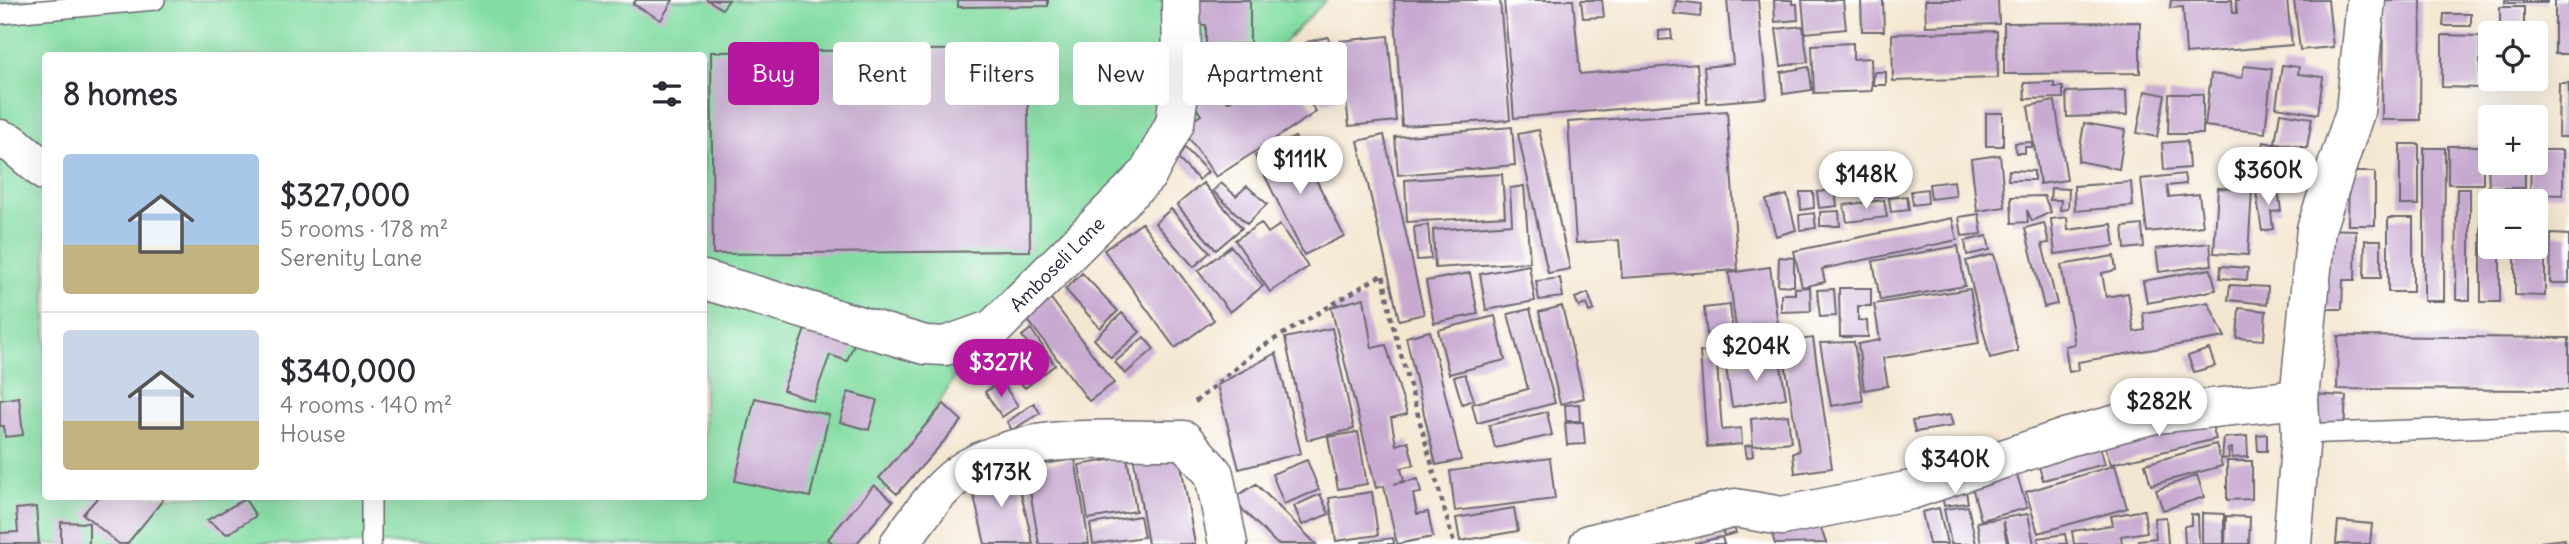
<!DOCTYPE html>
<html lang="en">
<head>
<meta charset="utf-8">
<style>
	body { margin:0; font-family:Delius,sans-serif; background:#f7f7f7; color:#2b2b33; height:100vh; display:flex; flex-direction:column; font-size:26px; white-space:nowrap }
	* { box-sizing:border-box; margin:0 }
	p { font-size:23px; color:#7c7c81 }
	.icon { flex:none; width:38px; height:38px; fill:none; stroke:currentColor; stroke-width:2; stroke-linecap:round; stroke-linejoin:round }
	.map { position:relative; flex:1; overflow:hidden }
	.side { position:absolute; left:42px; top:52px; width:665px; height:448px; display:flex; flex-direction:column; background:#fff; border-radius:7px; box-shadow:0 7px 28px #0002 }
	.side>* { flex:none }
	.hud { position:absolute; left:728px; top:42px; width:665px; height:63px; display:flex; gap:14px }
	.tools { position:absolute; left:2478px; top:21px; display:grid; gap:14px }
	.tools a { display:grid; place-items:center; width:70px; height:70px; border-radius:7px; background:#fff; box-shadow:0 7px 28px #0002; font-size:35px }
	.price { position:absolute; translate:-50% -60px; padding:0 16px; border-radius:24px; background:#fff; color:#222; font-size:23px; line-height:46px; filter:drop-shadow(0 2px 4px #0008) }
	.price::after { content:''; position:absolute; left:50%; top:42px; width:21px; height:16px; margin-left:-10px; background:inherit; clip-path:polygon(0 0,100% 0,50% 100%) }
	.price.active { background:#b5179e; color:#fff }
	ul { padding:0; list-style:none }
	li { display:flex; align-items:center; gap:21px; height:175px; padding:0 21px }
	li+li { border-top:2px solid #e1e1e2 }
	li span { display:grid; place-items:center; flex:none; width:196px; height:140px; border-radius:7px; color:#555 }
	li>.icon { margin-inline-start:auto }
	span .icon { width:84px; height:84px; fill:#fffc; stroke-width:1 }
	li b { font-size:30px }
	h2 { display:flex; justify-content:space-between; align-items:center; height:84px; padding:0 21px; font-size:30px }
	.pill { padding:0 24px; border-radius:7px; background:#fff; box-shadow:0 7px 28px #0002; font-size:24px; line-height:63px }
	.pill.active { background:#b5179e; color:#fff }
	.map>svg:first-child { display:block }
	.green { fill:#83dda3; stroke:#52806f; stroke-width:2; fill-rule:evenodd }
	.building { fill:#c8aad1 }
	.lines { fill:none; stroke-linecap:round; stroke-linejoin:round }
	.service-casing { stroke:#6c6770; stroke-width:22 }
	.minor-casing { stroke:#6c6770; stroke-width:41 }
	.path { stroke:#6c6770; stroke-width:4.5; stroke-dasharray:5 5; stroke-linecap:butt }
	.service { stroke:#fff; stroke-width:19 }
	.minor { stroke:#fff; stroke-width:38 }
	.labels { text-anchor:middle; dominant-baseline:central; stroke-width:6; stroke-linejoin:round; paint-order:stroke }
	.street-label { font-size:19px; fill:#22223b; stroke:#fff }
</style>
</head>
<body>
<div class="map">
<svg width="2569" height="544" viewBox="0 0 2569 544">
	<rect width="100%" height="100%" fill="#fff"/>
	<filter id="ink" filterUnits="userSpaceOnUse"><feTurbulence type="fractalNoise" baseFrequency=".0143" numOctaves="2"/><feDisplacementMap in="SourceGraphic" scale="14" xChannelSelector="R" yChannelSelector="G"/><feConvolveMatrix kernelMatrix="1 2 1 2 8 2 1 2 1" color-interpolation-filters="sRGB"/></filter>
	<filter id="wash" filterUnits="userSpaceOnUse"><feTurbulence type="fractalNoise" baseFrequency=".00686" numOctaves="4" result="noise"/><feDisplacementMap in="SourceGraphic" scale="28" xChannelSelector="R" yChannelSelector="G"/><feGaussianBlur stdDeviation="1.57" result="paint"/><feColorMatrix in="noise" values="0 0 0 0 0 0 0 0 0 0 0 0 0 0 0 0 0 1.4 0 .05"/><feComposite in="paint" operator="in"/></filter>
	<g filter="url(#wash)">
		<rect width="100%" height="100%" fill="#f4e7d1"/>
		<path class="green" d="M0 0H1326L955 377 852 544H0ZM46 56H704V497H46Z"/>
		<g id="blocks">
			<path class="building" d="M636 0H673L661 20 633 4Z
				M708 0H729L722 9Z
				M958 0H1048V6L958 7Z
				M1188 0H1250V44L1206 45V25H1188Z
				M1394 0H1500L1510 120 1402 126Z
				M1504 0H1573L1580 74 1697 64 1700 102 1514 118Z
				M1581 0H1602L1604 17 1583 18Z
				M1727 0H1758L1767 98 1707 103 1704 67 1733 64Z
				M1774 0H1792V4H1797L1798 20 1775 22Z
				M1802 0H1843L1846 29 1805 33Z
				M1861 0H1883L1884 31H1862Z
				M1925 0H1998L1999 24 1926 26Z
				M2171 0H2232L2233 13H2237L2236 0H2287L2292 45 2186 54 2183 7 2170 8Z
				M2294 0H2328L2333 47 2300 50Z
				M2383 0H2421L2420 120H2382Z
				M2505 0H2547V3H2505Z
				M2555 0H2569V54H2555Z
				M1676 1 1702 4 1700 17 1674 14Z
				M2500 7H2524V33H2500Z
				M2444 14H2471V26H2443Z
				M2140 22V73L2004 74V23Z
				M1803 26 1808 62 1781 66 1776 29Z
				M1671 30 1672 39 1659 40V31Z
				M1997 31 1998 78 1893 81 1892 34Z
				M2442 35 2480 36V88L2442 87Z
				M1388 36 1396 121 1349 126 1340 41Z
				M1328 37 1342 98 1322 103 1307 42Z
				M1853 43V59L1871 58 1872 91 1814 93 1812 45Z
				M1027 49 1030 251 713 254 711 52Z
				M1236 55 1246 65 1228 87 1216 78Z
				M1284 65 1316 112 1216 177 1182 128 1201 115 1189 97 1214 81 1228 102Z
				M2282 65 2299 67 2298 74 2323 77 2318 114 2276 107Z
				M2244 66 2272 69 2265 133 2205 126 2211 74 2242 78Z
				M1809 67 1812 90 1783 94 1781 72Z
				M1874 72H1886V85H1873Z
				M2054 82V87H2063V98L2025 99 2024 83Z
				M2559 83H2569V137H2558Z
				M2126 90 2127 115 2067 117 2066 92Z
				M2145 91 2165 95 2157 137 2137 133Z
				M2169 94H2203V134H2168Z
				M2055 101 2067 180 2040 184 2028 106Z
				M1727 111 1738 270 1622 278 1619 240 1576 243 1568 122Z
				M1986 113H2003V146H1986Z
				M2280 113 2312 118 2307 148 2275 143Z
				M2084 123 2125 130 2119 169 2078 161Z
				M1512 127 1515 165 1398 175 1395 137Z
				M1539 130 1570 269 1548 273 1518 134Z
				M1384 135 1424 314 1399 320 1358 141Z
				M1295 137 1344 236 1304 255 1255 156Z
				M2187 141 2189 168 2164 170 2162 143Z
				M2032 142V147H2025V153H2016L2015 143Z
				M2264 142 2303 151 2301 159 2280 154 2276 171 2258 167Z
				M2400 144H2419V205H2400Z
				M2448 146H2483V184H2448Z
				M1184 147 1208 172 1199 180 1175 156Z
				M2424 148H2445L2444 301H2424Z
				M2536 150H2563V195L2530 194 2531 163H2536Z
				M2000 155 2005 207 1977 211 1971 159Z
				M2488 163H2525V188H2489Z
				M2009 170 2034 171V180H2008Z
				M2349 172H2375V225H2348Z
				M1502 174 1505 216 1407 222 1405 180Z
				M2184 174 2186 184 2167 186 2169 197 2199 194 2203 226 2147 232 2141 179Z
				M1883 179 1885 195 1865 198 1862 182Z
				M1954 181 1956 196 1931 199 1929 184Z
				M2131 182 2133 206 2075 211 2074 186Z
				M1203 183 1242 228 1216 250 1177 205Z
				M1221 183 1236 196 1247 186 1267 204 1247 224 1213 191Z
				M1524 186 1530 262 1435 268 1433 230 1512 224 1510 188Z
				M2051 188 2069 189 2068 209 2060 210 2061 200H2050Z
				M2218 188 2252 190 2248 255 2214 253Z
				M1927 189 1928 203 1913 205 1911 191Z
				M2278 189 2281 211 2271 212 2273 229 2262 231 2256 192Z
				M2457 189H2470V300H2456Z
				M1835 190 1837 206 1819 208 1817 192Z
				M1800 192H1813L1814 208 1801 210Z
				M1787 195 1796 230 1776 236 1766 200Z
				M1907 196 1909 210 1891 212 1889 198Z
				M2044 196 2051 212 2032 221 2027 210 2028 222 2012 223 2011 197Z
				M1884 200 1887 217 1847 222 1844 205Z
				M1171 209 1210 252 1194 267 1155 223Z
				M1839 211 1840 226H1820V212Z
				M1814 213 1816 228 1800 230 1799 215Z
				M1979 214 1982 234 1962 236 1959 217Z
				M2067 217 2068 230 2112 224 2115 246 2055 254 2051 219Z
				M1952 218 1957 240 1822 269 1825 282 1802 287 1794 251Z
				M2388 218H2413V292H2388Z
				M2536 220H2545V296L2515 295V247H2536Z
				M2481 221H2490V247H2500V302H2481Z
				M1142 223 1214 320 1175 348 1104 250Z
				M1261 223 1268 233 1280 225 1308 267 1270 292 1235 240Z
				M2044 223 2049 243 2042 244 2057 304 2044 307 2025 228Z
				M1428 225 1431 259 1417 260 1414 227Z
				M2142 225 2144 247 2125 249 2123 227Z
				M2321 229 2356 230 2355 280H2343L2342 309H2320Z
				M2551 234 2569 235V283H2550Z
				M1987 236 1990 250 1967 255 1965 241Z
				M2365 240H2381V278H2364Z
				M2210 243 2212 265 2159 272 2156 249Z
				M1231 246 1263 286 1230 312 1198 271Z
				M1958 246 1965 286 1880 300 1873 261Z
				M1994 254 2018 351 1990 358 1966 261Z
				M2114 256 2116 270 2102 273 2106 297 2128 293 2134 332 2145 330 2143 313 2208 302 2225 337 2078 362 2079 370 2069 372 2065 346 2075 344 2061 265Z
				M1779 257 1794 258V286L1778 285Z
				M1529 265 1535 301 1486 310 1480 274Z
				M2221 266 2248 268 2247 280 2220 278Z
				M1770 267 1779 332 1737 337 1729 273Z
				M2211 269 2216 290 2147 303 2143 281Z
				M1082 273 1118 311 1100 328 1065 289Z
				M1470 273 1478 314 1434 323 1426 281Z
				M1560 278 1563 297 1539 300 1536 281Z
				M2230 285 2268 287 2267 304 2228 300Z
				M1810 287 1811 311 1781 312V294H1795V288Z
				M1043 288 1114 383 1089 401 1018 307Z
				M1839 288H1871V306H1858V320L1867 321 1868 337H1840Z
				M1834 289 1836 316 1820 317 1817 290Z
				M1970 289 1979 343 1883 358 1888 386 1864 390 1858 344 1880 340 1874 304Z
				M1588 293 1594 310 1589 312 1586 304 1579 307 1575 298Z
				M1364 298 1372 348 1386 345 1407 414 1391 418 1396 445 1408 441 1414 465 1401 468 1404 481 1394 484 1418 479 1421 493 1413 494 1417 514 1428 512 1433 537 1397 544 1384 486 1376 488 1331 307Z
				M1730 305 1734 343 1708 346 1704 308Z
				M1562 306 1584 398 1560 404 1539 312Z
				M2239 308 2266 311 2264 340 2237 338Z
				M1530 309 1555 403 1477 423 1472 404 1528 389 1508 314Z
				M1122 313 1140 332 1111 358 1094 339Z
				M1495 316 1505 360 1449 374 1438 330Z
				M807 324 855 341 847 361 830 355 813 401 783 390Z
				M1332 328 1354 429 1307 440 1285 338Z
				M1031 329 1055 365 1025 388 1008 369 1033 351 1022 336Z
				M1430 331 1461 460 1436 465 1406 337Z
				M2338 336 2569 338V390L2337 389Z
				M1144 337 1154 349 1125 374 1115 362Z
				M1813 338 1832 468 1795 473 1793 453 1799 451 1782 342Z
				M1854 342 1863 401 1831 406 1820 343Z
				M2209 349 2215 366 2194 372 2188 356Z
				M1716 351 1722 430 1741 428 1742 444 1707 447 1700 352Z
				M1276 353 1301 453 1239 469 1217 385Z
				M1780 360 1786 398 1732 407 1726 368Z
				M1465 374 1474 400 1462 404 1454 377Z
				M1001 381 1018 406 1002 417 985 392Z
				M848 392 877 400 869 430 840 422Z
				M2311 394 2346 396 2344 430 2309 428Z
				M19 397 23 435 5 437 4 426H0V400Z
				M755 398 829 415 810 497 735 481Z
				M1034 403 1040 413 1012 430 1007 422Z
				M944 404 962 421 897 494 879 478Z
				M1579 404 1580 421H1566L1565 405Z
				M1547 412 1552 435 1495 448 1489 425Z
				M2208 412 2216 439 2111 464 2102 437Z
				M1788 415 1791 442 1753 446 1751 419Z
				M1950 415 1953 426 1915 432 1912 421Z
				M1583 422 1585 444 1567 445 1565 423Z
				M1358 432 1367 484 1338 489 1328 437Z
				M2267 434V451H2258L2257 435Z
				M2247 436 2248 457 2232 458V448L2228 449 2229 458 2222 459 2224 438Z
				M2097 438 2105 464 2043 480 2035 453Z
				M2216 444 2222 466 2151 485 2145 464Z
				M1752 445 1753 456 1747 458 1745 446Z
				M1178 447 1195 544H1148L1133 455Z
				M1127 457 1136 511 1088 519 1079 465Z
				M1550 458 1555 499 1455 511 1450 471Z
				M1075 459 1089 544H1039L1026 467Z
				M1307 460 1319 490 1284 504 1272 474Z
				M2227 461H2252V499L2227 500Z
				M2115 465 2127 508 2038 533 2026 492Z
				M1015 468 1033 544H985L970 479Z
				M2017 475 2027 508 1981 520 1971 483Z
				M2197 475 2204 497 2163 510 2156 490Z
				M1256 484 1316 544H1277L1232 499Z
				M874 485 893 501 856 544H833L828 539Z
				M1965 486 1968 503 1944 506 1941 490Z
				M1372 492 1378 535 1336 541 1329 498Z
				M1320 494 1329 514 1302 525 1294 506Z
				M98 497H160L163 500 127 544H119L83 514Z
				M245 499 256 516 227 534 207 520Z
				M1968 506 1976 544H1951L1944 509Z
				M36 507 39 544H0V533L18 532 16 509Z
				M1514 508 1518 531 1460 541 1456 518Z
				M1939 508 1947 544H1929L1922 512Z
				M2144 510 2147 532 2121 536 2122 544H2074L2072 531 2113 525 2111 516Z
				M1730 513 1736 533 1724 536 1718 516Z
				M2202 513 2224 514V544H2202Z
				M2028 514 2034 544H2009L2003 521 2007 544H1981L1977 522Z
				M2191 514 2198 515 2199 544H2185L2184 526 2191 525Z
				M1140 516 1144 537 1093 544 1090 524Z
				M2226 516 2250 517 2249 544H2225Z
				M2166 517 2168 544H2139L2138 540 2156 538 2154 518Z
				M1818 520 1826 543 1775 544 1772 534Z
				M2338 521 2372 524 2370 544H2336Z
				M61 522 89 523V544H61Z
				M2065 534 2067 544H2039L2038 538Z
				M1722 537 1724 544H1695V543Z
				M1393 538 1394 544H1363L1362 542Z
				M2564 539 2565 544H2541V542Z"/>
		</g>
	</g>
	<g filter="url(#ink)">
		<use href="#blocks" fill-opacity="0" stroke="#6c6770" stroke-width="2"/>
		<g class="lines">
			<defs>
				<path id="service" d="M0 14 155 0
					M2301 434 2569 424
					M371 544V497"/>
				<path id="minor" d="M0 139 13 144 46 172
					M704 280 925 345 945 346 993 329 1148 174 1175 123 1182 69 1181 0
					M899 544C919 518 939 485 968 468 1033 430 1112 441 1184 440L1214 474 1228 544
					M1589 544 1735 508 1782 516 1911 490 2068 437 2155 414 2299 399
					M2292 544 2301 434 2299 399 2316 229 2355 112 2366 0"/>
			</defs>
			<use href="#service" class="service-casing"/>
			<use href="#minor" class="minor-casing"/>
			<path class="path" d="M1195 402 1260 348 1383 274 1392 322 1454 544"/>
			<use href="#service" class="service"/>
			<use href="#minor" class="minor"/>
		</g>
	</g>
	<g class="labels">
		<g class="street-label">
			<text transform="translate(1057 264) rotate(-45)">Amboseli Lane</text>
		</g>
	</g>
</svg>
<div class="tools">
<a><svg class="icon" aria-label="locate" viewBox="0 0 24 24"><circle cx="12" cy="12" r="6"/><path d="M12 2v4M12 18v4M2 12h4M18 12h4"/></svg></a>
<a>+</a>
<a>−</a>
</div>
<b class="price" style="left:1300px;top:196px">$111K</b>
<b class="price" style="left:2268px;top:207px">$360K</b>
<b class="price" style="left:1866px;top:211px">$148K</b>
<b class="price" style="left:1756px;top:383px">$204K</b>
<b class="price active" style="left:1001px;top:399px">$327K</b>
<b class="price" style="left:2159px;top:438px">$282K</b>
<b class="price" style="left:1955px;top:496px">$340K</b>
<b class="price" style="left:1001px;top:509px">$173K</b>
<div class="hud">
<a class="pill active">Buy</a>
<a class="pill">Rent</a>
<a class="pill">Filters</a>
<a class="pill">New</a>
<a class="pill">Apartment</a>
</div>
<section class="side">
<h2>8 homes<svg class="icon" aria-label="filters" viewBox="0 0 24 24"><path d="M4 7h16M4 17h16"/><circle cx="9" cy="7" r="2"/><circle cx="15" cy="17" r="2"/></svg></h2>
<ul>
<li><span style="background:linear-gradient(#a9c7e8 65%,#c2b280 0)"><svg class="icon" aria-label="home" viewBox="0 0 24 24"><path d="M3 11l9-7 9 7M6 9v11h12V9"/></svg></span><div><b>$327,000</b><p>5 rooms · 178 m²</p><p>Serenity Lane</p></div></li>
<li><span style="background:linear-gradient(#c9d6e8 65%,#c2b280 0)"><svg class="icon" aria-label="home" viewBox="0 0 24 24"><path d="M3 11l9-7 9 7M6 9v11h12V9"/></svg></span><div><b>$340,000</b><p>4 rooms · 140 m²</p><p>House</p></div></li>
</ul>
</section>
</div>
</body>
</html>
